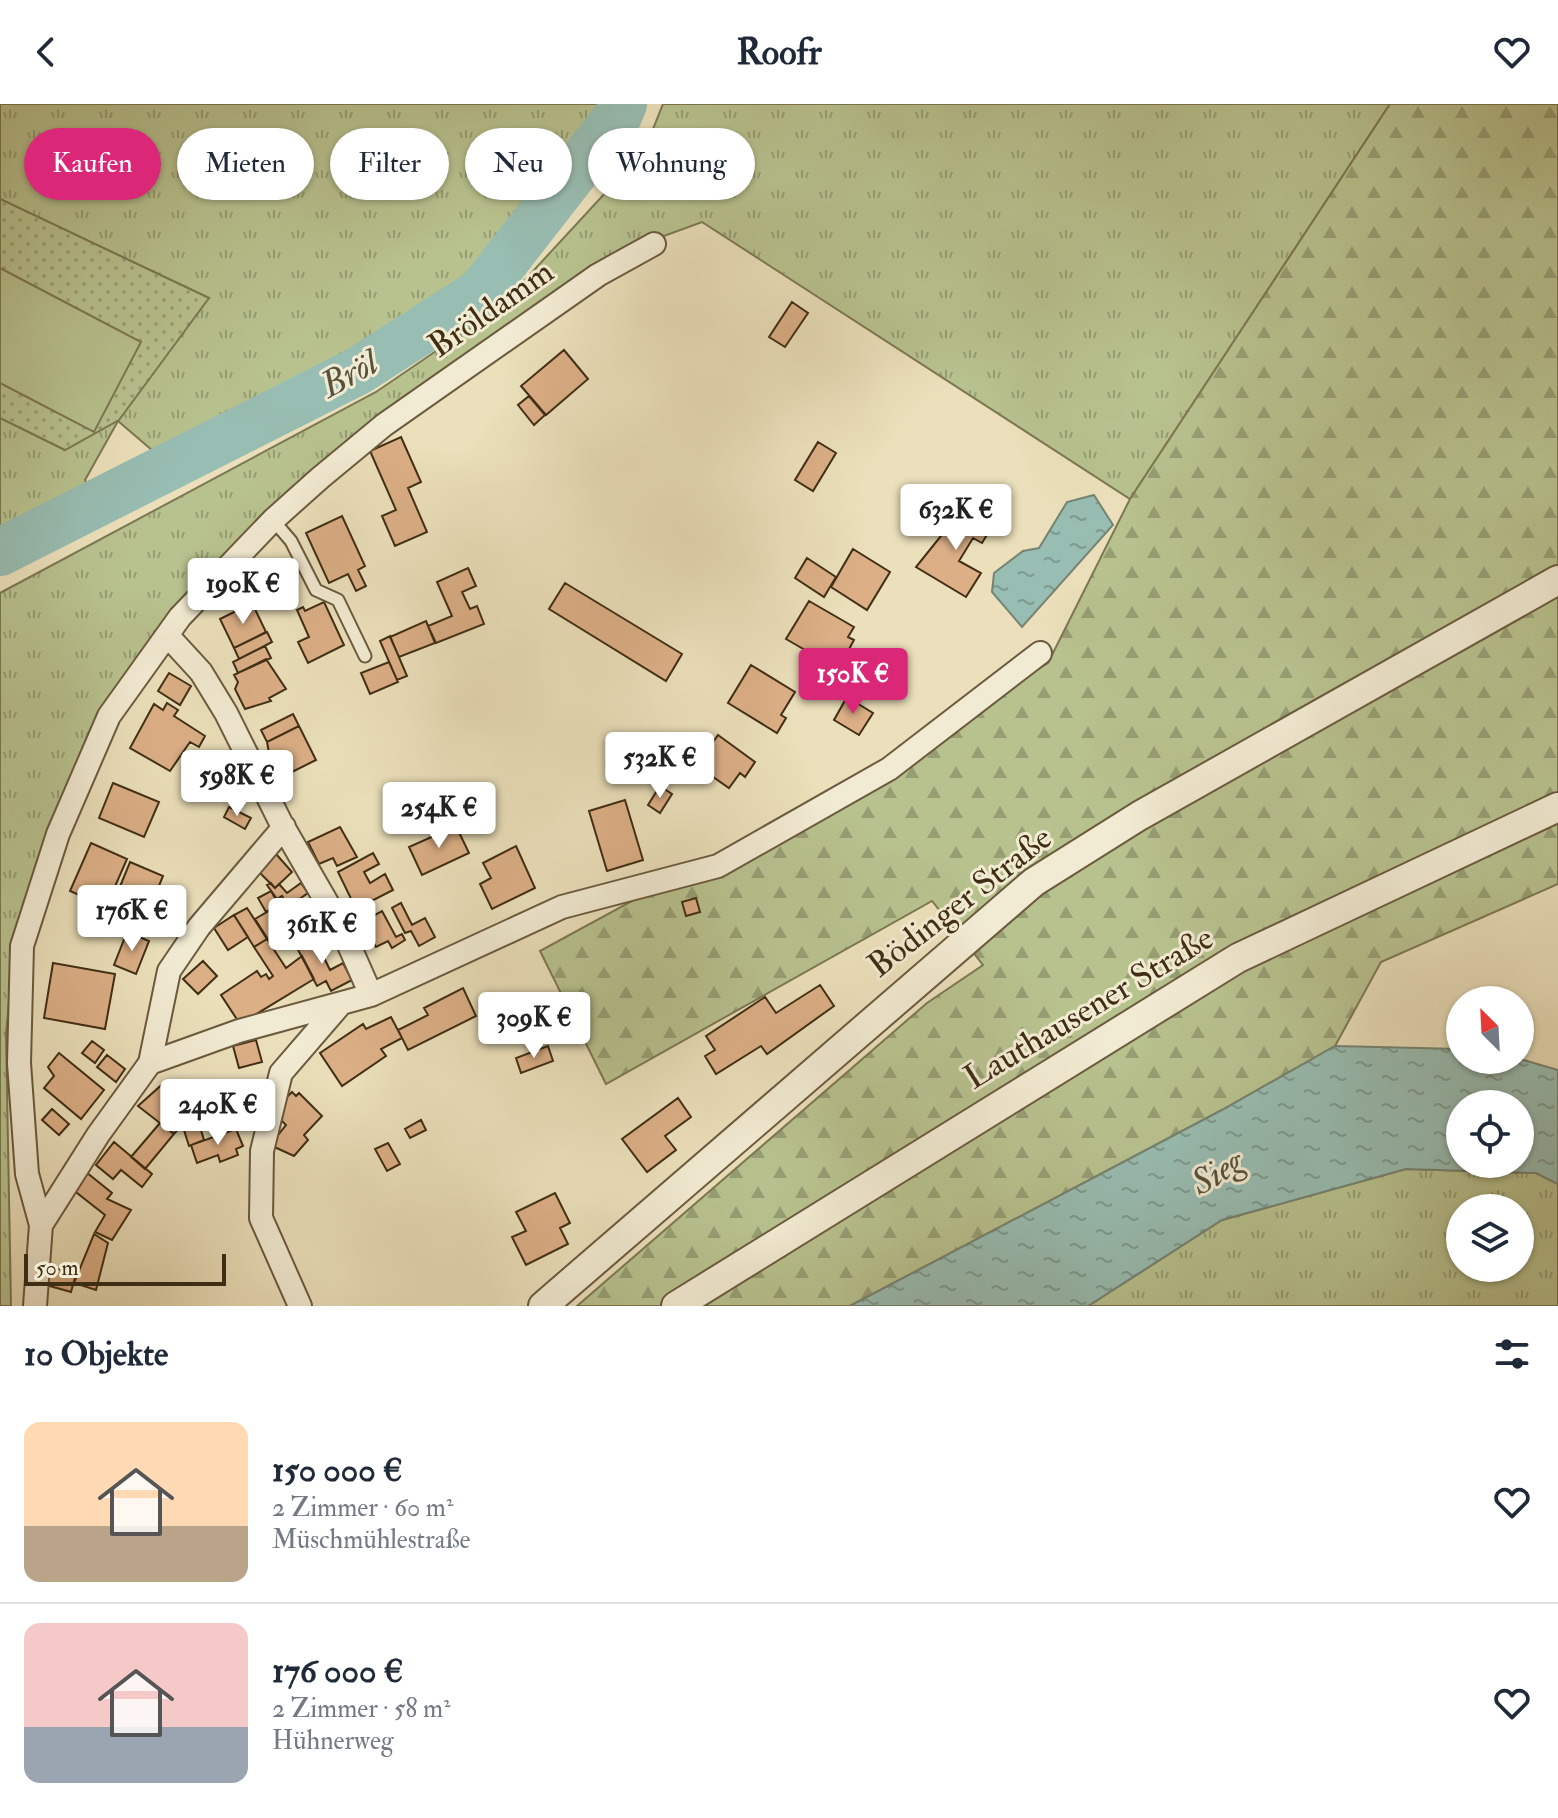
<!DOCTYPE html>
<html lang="de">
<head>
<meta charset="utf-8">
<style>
	body { margin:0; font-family:"IM FELL Double Pica",serif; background:#f6f6f7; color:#1f2937; height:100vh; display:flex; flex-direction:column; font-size:30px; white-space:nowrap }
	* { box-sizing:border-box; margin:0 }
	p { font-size:26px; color:#747a83 }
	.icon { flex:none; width:44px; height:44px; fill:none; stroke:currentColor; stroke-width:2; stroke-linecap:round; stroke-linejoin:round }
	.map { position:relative; height:1202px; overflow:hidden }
	.details { display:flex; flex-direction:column; background:#fff; flex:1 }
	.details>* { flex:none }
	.guide { position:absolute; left:24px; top:24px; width:800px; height:72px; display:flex; gap:16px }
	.needle { width:52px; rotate:336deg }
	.buttons { position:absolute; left:1446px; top:882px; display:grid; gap:16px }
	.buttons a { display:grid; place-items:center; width:88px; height:88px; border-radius:50%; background:#fff; box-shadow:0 2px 6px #0004; font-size:40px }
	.scale { position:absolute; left:24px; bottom:20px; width:202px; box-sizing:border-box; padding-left:8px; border:4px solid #402e14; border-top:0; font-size:22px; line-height:28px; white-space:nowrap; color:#402e14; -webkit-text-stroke:6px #f2ebd3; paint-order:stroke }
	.price { position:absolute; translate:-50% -68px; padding:0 18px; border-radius:8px; background:#fff; color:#222; font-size:26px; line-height:52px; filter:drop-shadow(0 2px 4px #0008) }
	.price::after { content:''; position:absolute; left:50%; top:48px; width:24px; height:18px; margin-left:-12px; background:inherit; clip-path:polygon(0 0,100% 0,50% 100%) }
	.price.on { background:#db2777; color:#fff }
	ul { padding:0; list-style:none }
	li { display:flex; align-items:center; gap:24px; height:200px; padding:0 24px }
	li+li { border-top:2px solid #e0e1e3 }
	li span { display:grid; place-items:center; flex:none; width:224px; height:160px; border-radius:16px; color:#555 }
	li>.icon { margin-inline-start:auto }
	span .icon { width:96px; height:96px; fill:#fffc; stroke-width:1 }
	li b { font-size:34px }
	h2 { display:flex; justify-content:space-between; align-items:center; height:96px; padding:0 24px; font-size:34px }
	.chip { padding:0 28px; border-radius:36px; background:#fff; box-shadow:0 2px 6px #0004; font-size:28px; line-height:72px }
	.chip.on { background:#db2777; color:#fff }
	header { display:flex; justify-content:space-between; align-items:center; height:104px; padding:0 24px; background:#fff; font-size:36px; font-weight:700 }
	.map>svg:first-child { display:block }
	.grass { fill:url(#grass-tufts); stroke:#7c7852; stroke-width:2; fill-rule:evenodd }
	.forest { fill:url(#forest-firs); stroke:#7c7852; stroke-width:2 }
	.park { fill:url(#park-dots); stroke:#7c7852; stroke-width:2 }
	.pitch { fill:#b8c28f; stroke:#7c7852; stroke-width:2 }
	.water { fill:url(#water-ripples); stroke:#758473; stroke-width:2; fill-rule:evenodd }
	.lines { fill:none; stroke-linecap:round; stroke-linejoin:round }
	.river { stroke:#98bdb2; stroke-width:48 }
	.building { fill:#dcaf87; stroke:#402e14; stroke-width:2 }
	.service-casing { stroke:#6b5a3e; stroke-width:15 }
	.minor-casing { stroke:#6b5a3e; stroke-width:26 }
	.tertiary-casing { stroke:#6b5a3e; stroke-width:32 }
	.service { stroke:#f2ebd3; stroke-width:11 }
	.minor { stroke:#f2ebd3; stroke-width:22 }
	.tertiary { stroke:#f2ebd3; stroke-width:28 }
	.labels { text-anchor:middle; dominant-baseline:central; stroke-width:6; stroke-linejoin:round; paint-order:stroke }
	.street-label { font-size:34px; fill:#402e14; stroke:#f2ebd3 }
	.water-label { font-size:36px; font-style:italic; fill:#56523c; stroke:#f2ebd3 }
</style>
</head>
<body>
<header><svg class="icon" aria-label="back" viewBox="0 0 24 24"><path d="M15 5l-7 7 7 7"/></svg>Roofr<svg class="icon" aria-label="heart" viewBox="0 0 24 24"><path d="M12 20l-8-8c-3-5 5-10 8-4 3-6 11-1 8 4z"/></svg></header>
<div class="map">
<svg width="1558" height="1202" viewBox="0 0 1558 1202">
	<defs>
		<pattern id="grass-tufts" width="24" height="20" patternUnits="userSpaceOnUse" patternTransform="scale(2)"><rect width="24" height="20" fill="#b8c28f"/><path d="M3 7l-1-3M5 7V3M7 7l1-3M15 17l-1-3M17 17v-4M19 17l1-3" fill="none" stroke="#979e74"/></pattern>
		<pattern id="forest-firs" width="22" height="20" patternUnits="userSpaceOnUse" patternTransform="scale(2)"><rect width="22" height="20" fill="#b8c28f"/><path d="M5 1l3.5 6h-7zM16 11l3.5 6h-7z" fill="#979e74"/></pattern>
		<pattern id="park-dots" width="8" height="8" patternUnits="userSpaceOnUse" patternTransform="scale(2)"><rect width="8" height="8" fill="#b8c28f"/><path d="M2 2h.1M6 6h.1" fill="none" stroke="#979e74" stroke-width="1.8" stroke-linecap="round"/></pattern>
		<pattern id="water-ripples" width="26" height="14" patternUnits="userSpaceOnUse" patternTransform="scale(2)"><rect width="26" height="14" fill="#98bdb2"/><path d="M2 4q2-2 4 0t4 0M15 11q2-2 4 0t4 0" fill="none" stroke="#7d9a90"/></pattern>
	</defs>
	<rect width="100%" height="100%" fill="#ebe0bb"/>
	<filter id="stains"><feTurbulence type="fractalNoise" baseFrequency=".0025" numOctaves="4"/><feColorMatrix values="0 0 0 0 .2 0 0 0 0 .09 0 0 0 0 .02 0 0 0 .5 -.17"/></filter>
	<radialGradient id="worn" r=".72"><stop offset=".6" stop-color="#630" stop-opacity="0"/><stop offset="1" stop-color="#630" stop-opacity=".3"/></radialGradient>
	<path class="grass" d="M0 0H613L478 179 347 256 160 353 118 317 85 376 92 390 0 435V314L65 346 209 194 0 95Z
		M663 0H1390L1130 395 702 118 642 140 390 308 105 607 14 845 6 930 11 1202H0V489L376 288 499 204 619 74 653 25Z
		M1406 1065 1536 1069 1558 1080V1202H1088L1222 1116ZM1460 1104H1520V1164H1460Z"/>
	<path class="forest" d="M1390 0H1558V780L1381 858 1335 942 1222 1006 850 1202H577L927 899 983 861 932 797 606 980 540 847 790 711 1048 559 1130 395Z"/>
	<path class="park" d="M0 95 209 194 119 316 65 346 0 314Z"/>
	<path class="pitch" d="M0 164 141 238 94 328 0 279Z"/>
	<path class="water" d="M1094 391 1113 421 1022 523 992 488 994 469 1023 447 1039 444 1067 398Z
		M1335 942 1460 945V956L1520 955 1558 966V1080L1536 1069 1406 1065 1222 1116 1088 1202H850L1222 1006ZM1460 1000H1520V1060H1460Z"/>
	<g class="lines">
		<path class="river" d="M0 448 358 267 481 188 618 12 623 0"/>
	</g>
	<path class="building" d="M792 198 808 209 785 243 769 233Z
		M564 246 588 275 546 311 521 282Z
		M529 292 545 311 534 321 518 301Z
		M401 333 421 378 408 384 427 428 395 442 382 412 396 406 370 347Z
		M818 338 836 349 813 387 795 376Z
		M965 402 994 419 982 439 973 434 959 457 981 469 966 493 916 463Z
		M342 412 365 462 358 466 366 482 356 487 348 470 329 479 306 429Z
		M853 445 890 468 867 506 831 483Z
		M807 454 836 473 824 493 795 474Z
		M468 464 476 482 462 488 470 505 477 502 484 520 436 539 428 522 452 512 437 478Z
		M565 479 682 550 666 577 549 505Z
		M809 497 854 523 848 533 854 536 847 549 840 546 831 561 786 535Z
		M324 498 344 541 308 559 298 538 309 533 297 506 303 503 305 507Z
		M252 499 266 528 234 544 220 515Z
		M426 517 435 539 399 553 390 533Z
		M267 528 272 538 239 555 234 544Z
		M390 532 407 572 397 576 380 537Z
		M265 542 271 554 238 569 233 558Z
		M266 555 286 585 269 594 271 597 245 605 235 585 238 578 234 571Z
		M389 558 398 578 370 590 361 569Z
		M751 561 795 588 781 611 786 614 777 629 728 599Z
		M169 569 191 582 180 601 158 587Z
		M847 593 873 609 859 631 834 616Z
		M167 599 178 606 174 612 205 632 199 643 190 638 170 667 130 644 154 600 163 606Z
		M293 610 299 622 267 638 261 626Z
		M299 622 316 656 284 672 269 649 267 638Z
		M718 631 755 658 745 673 740 669 729 684 683 652 695 634 709 644Z
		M113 679 159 698 144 733 99 714Z
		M660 682 672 690 660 709 648 701Z
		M625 696 643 756 607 767 589 707Z
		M229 703 251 714 245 725 224 713Z
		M456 722 469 749 422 771 409 743Z
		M340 723 357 753 337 762 333 754 319 760 308 738Z
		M91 739 127 755 106 803 70 787Z
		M516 742 535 784 492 805 480 780 491 774 483 759Z
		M373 749 379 760 364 768 370 779 385 770 393 786 356 805 338 768Z
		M276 750 292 768 275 784 259 768Z
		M130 758 163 772 152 799 119 785Z
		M271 779 275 784 279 780 287 789 301 779 308 789 288 803 282 792 277 795 267 781Z
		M271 787 279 801 266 808 258 794Z
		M696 794 700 808 686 812 682 798Z
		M401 799 412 821 425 814 435 833 419 842 411 827 405 829 392 804Z
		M279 801 298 836 284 843 280 835 271 840 255 815Z
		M247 804 267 835 254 843 234 811Z
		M382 807 396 833 402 830 405 836 392 844 388 837 376 843 362 818Z
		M234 811 248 833 228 846 214 824Z
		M127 828 149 837 136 870 114 861Z
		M314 833 330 866 343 859 352 876 331 887 326 877 317 882 296 842Z
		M267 835 286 864 302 852 314 875 240 920 221 891 257 867 261 873 266 870 269 875 273 872 254 843Z
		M203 857 217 872 198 890 183 875Z
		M53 859 115 870 105 925 44 914Z
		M820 881 834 902 767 950 761 942 716 970 705 952 715 946 706 932 765 893 776 909Z
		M463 884 476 912 408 946 398 926 428 911 424 904Z
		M391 913 402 934 381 945 386 952 342 982 320 949 363 920 366 925Z
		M256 936 262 958 239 964 233 942Z
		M92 937 104 946 95 959 82 949Z
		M548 942 553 957 521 969 516 954Z
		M59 949 104 986 81 1015 44 984 54 972 48 963Z
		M107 951 125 965 116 978 97 963Z
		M166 977 177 1001 171 1003 181 1022 174 1030 138 1002Z
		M186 977 204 1036 189 1042 170 982Z
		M292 988 296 992 299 989 322 1012 304 1031 308 1036 294 1052 270 1041 286 1021 276 1011 279 1001Z
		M678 994 691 1013 665 1032 676 1046 647 1068 622 1035Z
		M259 1000 262 1011 244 1016 241 1006Z
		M52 1005 69 1020 59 1031 42 1016Z
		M421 1016 426 1026 410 1034 405 1025Z
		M160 1019 174 1030 145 1065 131 1053Z
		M236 1025 243 1042 236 1045 238 1051 220 1058 218 1051 197 1059 191 1041Z
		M114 1038 152 1070 142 1083 121 1066 113 1075 96 1061Z
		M388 1039 400 1060 387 1067 375 1045Z
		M86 1068 112 1089 107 1095 131 1106 112 1136 95 1128 105 1111 72 1085Z
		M555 1089 570 1119 560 1124 568 1140 526 1161 512 1133 526 1127 516 1108Z
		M94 1130 108 1139 96 1186 74 1179Z
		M51 1163 76 1170 71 1188 46 1181Z"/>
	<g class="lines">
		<defs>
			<path id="service" d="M273 416 291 437 316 486 338 496 365 552"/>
			<path id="minor" d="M167 531 201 568 226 609 281 719 341 823 371 891
				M150 959 169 867 199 823 284 723
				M41 1121 27 1070 19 959 22 842 58 730 109 612 180 513 273 416 320 374 384 321 598 171 654 140
				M35 1202 41 1121 98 1031 150 959 239 927 371 891 562 803 718 762 889 665 1040 549
				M300 1202 261 1114 262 1047 281 969 338 903"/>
			<path id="tertiary" d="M543 1202 1034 778 1139 712 1558 476
				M676 1202 1238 854 1558 703"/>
		</defs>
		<use href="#service" class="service-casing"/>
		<use href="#minor" class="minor-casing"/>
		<use href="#tertiary" class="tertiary-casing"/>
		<use href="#service" class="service"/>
		<use href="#minor" class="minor"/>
		<use href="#tertiary" class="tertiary"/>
	</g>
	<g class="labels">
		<g class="street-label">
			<text transform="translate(491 205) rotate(-35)">Bröldamm</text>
			<text transform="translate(960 798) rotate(-38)">Bödinger Straße</text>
			<text transform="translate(1089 904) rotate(-31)">Lauthausener Straße</text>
		</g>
		<g class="water-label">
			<text transform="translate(349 270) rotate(-29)">Bröl</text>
			<text transform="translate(1217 1068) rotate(-32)">Sieg</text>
		</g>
	</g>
	<rect width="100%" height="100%" filter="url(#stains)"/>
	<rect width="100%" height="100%" fill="url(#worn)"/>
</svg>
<div class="buttons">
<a><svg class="needle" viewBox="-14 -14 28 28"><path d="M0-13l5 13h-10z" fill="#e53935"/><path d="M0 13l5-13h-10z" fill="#747a83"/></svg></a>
<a><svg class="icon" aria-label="locate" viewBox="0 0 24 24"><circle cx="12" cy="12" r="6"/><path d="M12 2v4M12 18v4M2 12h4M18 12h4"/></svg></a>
<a><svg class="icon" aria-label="layers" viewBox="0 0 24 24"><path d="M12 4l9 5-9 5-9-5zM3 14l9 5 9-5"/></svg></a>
</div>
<div class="scale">50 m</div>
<b class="price" style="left:956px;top:448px">632K €</b>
<b class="price" style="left:243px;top:522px">190K €</b>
<b class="price on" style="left:853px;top:612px">150K €</b>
<b class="price" style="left:660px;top:696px">532K €</b>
<b class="price" style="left:237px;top:714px">598K €</b>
<b class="price" style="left:439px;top:746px">254K €</b>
<b class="price" style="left:132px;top:849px">176K €</b>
<b class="price" style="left:322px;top:862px">361K €</b>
<b class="price" style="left:534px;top:956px">309K €</b>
<b class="price" style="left:218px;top:1043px">240K €</b>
<div class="guide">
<a class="chip on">Kaufen</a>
<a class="chip">Mieten</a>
<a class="chip">Filter</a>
<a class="chip">Neu</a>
<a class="chip">Wohnung</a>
</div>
</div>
<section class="details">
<h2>10 Objekte<svg class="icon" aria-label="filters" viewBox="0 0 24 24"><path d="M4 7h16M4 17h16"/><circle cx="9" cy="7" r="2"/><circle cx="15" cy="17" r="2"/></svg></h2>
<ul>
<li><span style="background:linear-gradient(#ffd9b3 65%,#b9a48a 0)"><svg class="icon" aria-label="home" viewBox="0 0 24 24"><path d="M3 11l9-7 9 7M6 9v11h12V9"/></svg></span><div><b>150 000 €</b><p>2 Zimmer · 60 m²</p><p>Müschmühlestraße</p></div><svg class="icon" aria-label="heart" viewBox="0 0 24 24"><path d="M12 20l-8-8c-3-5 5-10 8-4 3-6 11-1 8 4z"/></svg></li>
<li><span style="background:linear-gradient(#f6c9c9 65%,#9aa5b1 0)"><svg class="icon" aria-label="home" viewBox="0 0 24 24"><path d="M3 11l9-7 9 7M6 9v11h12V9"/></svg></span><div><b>176 000 €</b><p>2 Zimmer · 58 m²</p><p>Hühnerweg</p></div><svg class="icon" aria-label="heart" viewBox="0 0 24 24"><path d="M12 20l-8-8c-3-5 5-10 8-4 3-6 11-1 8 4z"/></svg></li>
</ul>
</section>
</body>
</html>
